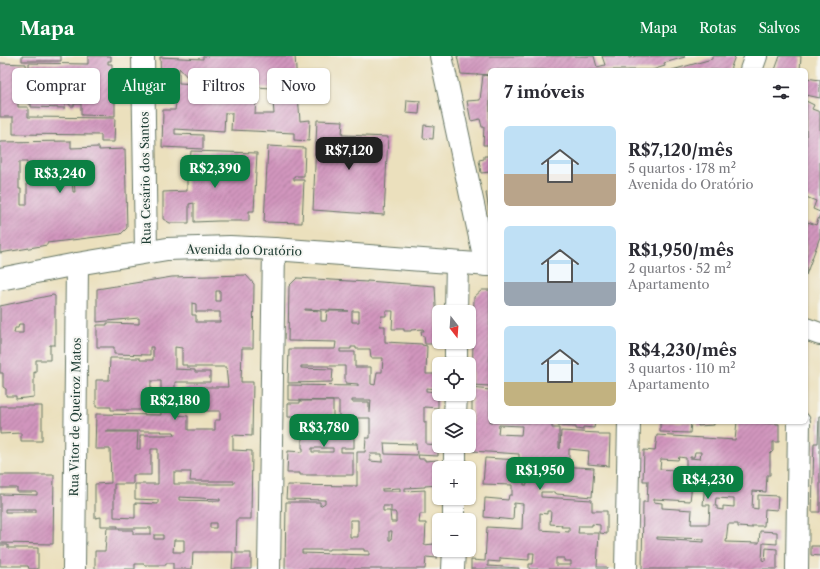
<!DOCTYPE html>
<html lang="pt">
<head>
<meta charset="utf-8">
<style>
	body { margin:0; font-family:"Libre Caslon Text",serif; background:#f2f2f3; color:#2b2b33; height:100vh; display:flex; flex-direction:column; font-size:15px; white-space:nowrap }
	* { box-sizing:border-box; margin:0 }
	p { font-size:13px; color:#7c7c81 }
	.icon { flex:none; width:22px; height:22px; fill:none; stroke:currentColor; stroke-width:2; stroke-linecap:round; stroke-linejoin:round }
	.map { position:relative; flex:1; overflow:hidden }
	.details { position:absolute; left:488px; top:12px; width:320px; height:356px; display:flex; flex-direction:column; background:#fff; border-radius:6px; box-shadow:0 1px 3px #0004 }
	.details>* { flex:none }
	.top-card { position:absolute; left:12px; top:12px; width:380px; height:36px; display:flex; gap:8px }
	.needle { width:26px; rotate:163deg }
	.tools { position:absolute; left:432px; top:249px; display:grid; gap:8px }
	.tools a { display:grid; place-items:center; width:44px; height:44px; border-radius:6px; background:#fff; box-shadow:0 1px 3px #0004; font-size:20px }
	.price { position:absolute; translate:-50% -34px; padding:0 9px; border-radius:8px; background:#0b8043; color:#fff; font-size:13px; line-height:26px; filter:drop-shadow(0 1px 2px #0008) }
	.price::after { content:''; position:absolute; left:50%; top:24px; width:12px; height:9px; margin-left:-6px; background:inherit; clip-path:polygon(0 0,100% 0,50% 100%) }
	.price.current { background:#222; color:#fff }
	ul { padding:0; list-style:none }
	li { display:flex; align-items:center; gap:12px; height:100px; padding:0 16px }
	li span { display:grid; place-items:center; flex:none; width:112px; height:80px; border-radius:6px; color:#555 }
	li>.icon { margin-inline-start:auto }
	span .icon { width:48px; height:48px; fill:#fffc; stroke-width:1 }
	li b { font-size:17px }
	h2 { display:flex; justify-content:space-between; align-items:center; height:48px; padding:0 16px; font-size:17px }
	.tag { padding:0 14px; border-radius:6px; background:#fff; box-shadow:0 1px 3px #0004; font-size:14px; line-height:36px }
	.tag.current { background:#0b8043; color:#fff }
	header { display:flex; align-items:center; gap:24px; box-sizing:border-box; height:56px; padding:0 20px; background:#0b8043; color:#fff }
	header strong { font-size:19px }
	nav { display:flex; gap:22px; margin-inline-start:auto; font-size:14px }
	.map>svg:first-child { display:block }
	.building { fill:url(#building-hatch); fill-rule:evenodd }
	.lines { fill:none; stroke-linecap:round; stroke-linejoin:round }
	.street-casing { stroke:#667664; stroke-width:24 }
	.secondary-casing { stroke:#667664; stroke-width:24 }
	.street { stroke:#fff; stroke-width:22 }
	.secondary { stroke:#fff; stroke-width:22 }
	.labels { text-anchor:middle; dominant-baseline:central; stroke-width:4; stroke-linejoin:round; paint-order:stroke }
	.street-label { font-size:12px; fill:#1f3d34; stroke:#f6f6f2 }
</style>
</head>
<body>
<header>
<strong>Mapa</strong>
<nav><a>Mapa</a><a>Rotas</a><a>Salvos</a></nav>
</header>
<div class="map">
<svg width="820" height="513" viewBox="0 0 820 513">
	<defs>
		<pattern id="building-hatch" width="6" height="6" patternUnits="userSpaceOnUse"><rect width="6" height="6" fill="#d195bd"/><path d="M-1 1l2-2M0 6l6-6M5 7l2-2" fill="none" stroke="#a97b9a"/></pattern>
	</defs>
	<rect width="100%" height="100%" fill="#f6f6f2"/>
	<filter id="ink" filterUnits="userSpaceOnUse"><feTurbulence type="fractalNoise" baseFrequency=".025" numOctaves="2"/><feDisplacementMap in="SourceGraphic" scale="8" xChannelSelector="R" yChannelSelector="G"/><feConvolveMatrix kernelMatrix="1 2 1 2 8 2 1 2 1" color-interpolation-filters="sRGB"/></filter>
	<filter id="wash" filterUnits="userSpaceOnUse"><feTurbulence type="fractalNoise" baseFrequency=".012" numOctaves="4" result="noise"/><feDisplacementMap in="SourceGraphic" scale="16" xChannelSelector="R" yChannelSelector="G"/><feGaussianBlur stdDeviation="0.9" result="paint"/><feColorMatrix in="noise" values="0 0 0 0 0 0 0 0 0 0 0 0 0 0 0 0 0 1.4 0 .05"/><feComposite in="paint" operator="in"/></filter>
	<g filter="url(#wash)">
		<rect width="100%" height="100%" fill="#ebe0bd"/>
		<g id="blocks">
			<path class="building" d="M22 0H61V5H22Z
				M88 0H111V5H108V8H112V25H116V36H112V46H115V60L81 59V48H74V50H70V48L65 47V52L31 51V48H29V35H40V18L29 19V7L88 8ZM66 27H81V35H66Z
				M203 0H295L300 65 310 64 309 85 294 84V77L231 74 232 57H225L224 76 175 73V78L203 79V93L162 91 163 54H175L177 40 162 39V26H161L160 1 203 3ZM179 12 190 24 233 26 235 20 238 24 243 23 244 26 256 27V31L272 32 274 58H255L256 43 236 42V34L219 33V37L197 36 198 28 179 27Z
				M457 0H594L597 11 605 9 602 0H628L629 2 636 0H684L685 1 664 7 665 10 652 14H490V19L477 18V19L461 18Z
				M712 0H735L730 14H672L712 3Z
				M780 0H801L800 14H775Z
				M0 7 26 8 27 18 17 17V35H18V51H28V61L115 62 114 86H101V79L13 78V61H0Z
				M483 19 490 20V89H483L484 71H482L480 63 471 65 467 45 480 44Z
				M806 22 820 24V42L806 39Z
				M407 44 420 45 419 58 406 57Z
				M806 45 814 49 812 53 820 56V156L813 153 816 145 806 141Z
				M317 64 343 65 342 79 388 81 384 159 313 154Z
				M424 69 434 70 433 83 423 82Z
				M71 85V92L99 91V94L125 93 127 172 121 178 47 187V189L0 197V86ZM19 106H27V149H21V133H19ZM48 118H65L56 123H48ZM72 123H74L75 136H73Z
				M268 90 305 92 304 120H294V124H304L302 167 264 166Z
				M191 95 257 97 254 155H249V165H218L194 166V147L189 148V167H170L163 163V136L187 135V121H199V119L189 118Z
				M484 100H490V116L481 117 479 104 484 103Z
				M490 136V155H489L486 137Z
				M820 158V181L806 219V172L808 166 816 169Z
				M246 219 254 228 253 292H242L241 326H253L252 380 233 379V394L252 395 251 463H237L236 497H251V513H232L233 496H193L192 513H173V507H166V509H144V508H135V513H95V495H105L107 472H118V470H101V461L95 462V428L111 427 110 393H95L96 358 161 359V325H151L150 354H111V351H96V324H109L110 302H140V304H153V291H150V299L114 298V291H97V269H107V267L139 268V262L97 266V233L172 221ZM216 235H220V245H216ZM192 247 196 248V256H220V266H196V259H192ZM175 291 182 292V309H187V311H226L228 331H185V336H175V326H210V316H195V314L175 313ZM175 349H185V355H220V364H215V374H188V360L175 359ZM106 375H162L161 376H174L175 379H140V393H137L138 376H106ZM151 393H158V428H135V443L158 444V448L135 447V462L114 461V428H133V419H151ZM174 416H191L190 425H234V428H174ZM179 441 220 443V445L179 444ZM210 467H216V472H210ZM119 472H151V478H133V474H119ZM154 479H163V483H154ZM174 484H184V496H173Z
				M297 222 367 226V225L435 230 438 288H425L424 280H422L421 275H424L423 273 411 274V275H404V273H392L393 255H386V260H381L380 270H385V286L422 288V289L427 290 426 318H438V333L426 332V335L438 336V352L424 351V366H426V388L438 389V400L418 399 419 403H425V405L438 404V429L425 430V431L405 432V435L425 434V458H420L419 467H426L425 487 424 489 434 488 435 467H438L437 502 426 501 425 513H285L286 446H320V450L325 447V444L286 443 287 429 357 430V396H365L366 382H370V362H339V345L288 344V329L358 330V328L345 327V310H301V312L333 313 332 326 288 327 289 293H335L336 286 288 285 289 230ZM305 253 349 255H327L326 265H321V255L305 254ZM352 255H359V266H352ZM351 291H356V293H370L371 302H383L382 316H377L375 329 371 328V311H355V296H340V293H351ZM352 344H371L370 357H369V346H352ZM384 387 416 388 417 399 385 398ZM370 398H382V406L370 405ZM400 432V435H382V433ZM383 450H391V456H395L396 458V466H391L390 455H383ZM350 464H358V481H350ZM389 475H392L391 484H389ZM329 493H364V495H369V499L302 497V494H329Z
				M482 234H490V330L472 329 474 241Z
				M53 239 55 240V289H50V304H36V317L34 316V341L16 343V340H6V333L3 331V317H0V250ZM19 268H23V277H14L15 272H18Z
				M472 332 490 334V366H595L594 372 583 371V374L576 373V371L558 370V368L552 367V372H559V392L560 393 561 375 599 377V379H610L609 410 588 408 589 395 569 393V407L542 406 541 411H556L558 410 594 412 592 441 557 438 554 436H541V441L592 444V455H607V478L600 477V469L592 468V470H579L578 477H599L597 511H607V513H529V508H533L534 497H529V504L500 502V506L488 505V510L519 512V513H471V504L485 505 487 471 522 473 523 448 514 447 513 464 484 461 485 442 508 444 509 439H512V429L483 428 485 402 519 404V398L472 395ZM499 369 522 370 521 379 498 378ZM524 419H527V429H524ZM547 455H551L550 468 562 469 561 471H569V476L540 474V457L547 458ZM556 502H564V505H571V509H556Z
				M300 345H333V362L288 361V347H300Z
				M0 350H42V385H21V377L0 378Z
				M819 360H820V456H812L814 387H818Z
				M302 363H354V392H341V396H353V419H300V417H287L288 395 303 396V392H302ZM312 392H333V396H312Z
				M660 366H691L690 377 660 376Z
				M698 366H714V369L698 370Z
				M737 366H763L764 367 779 368V386H773V395L770 398V419H767L766 436 753 435 752 452 758 453V439L778 440 777 454 765 453 764 470H752V472L738 471V468H728L726 486 759 487 760 475 777 476V488L763 487 762 504 765 505 766 492 777 493V513H642L643 446H647L648 425H643L644 394 655 395 657 379 735 384ZM695 396H701L700 403 690 402V401H694ZM679 401 686 402V415L660 413 661 403 678 404ZM686 415 706 416V419H699L698 426H705L703 449H710L709 468H691L692 454 662 452V447L654 446V443L690 445 692 428 686 427ZM716 442 734 443V451L723 450V454L717 453V450H715ZM657 481 704 483V486L657 483Z
				M0 419H54L53 488 0 487V438L37 439V436H17V432H0ZM5 453H36V456H5Z
				M0 489H8V492H38V513H29L28 510H0Z
				M811 490H820V500L811 499Z"/>
		</g>
	</g>
	<g filter="url(#ink)">
		<use href="#blocks" fill-opacity="0" stroke="#667664" stroke-width="1"/>
		<g class="lines">
			<defs>
				<path id="street" d="M143 0 146 196
					M441 0 486 209
					M751 14 756 0
					M456 256 457 207
					M456 308V286
					M455 360 456 338
					M455 412V390
					M454 464V442
					M74 513 77 208
					M269 513 274 193
					M453 513 454 494
					M626 513 629 366
					M797 513 799 366"/>
				<path id="secondary" d="M0 223 77 208 167 193 230 191 274 193 490 209
					M806 273 820 278"/>
			</defs>
			<use href="#street" class="street-casing"/>
			<use href="#secondary" class="secondary-casing"/>
			<use href="#street" class="street"/>
			<use href="#secondary" class="secondary"/>
		</g>
	</g>
	<g class="labels">
		<g class="street-label">
			<text transform="translate(145 122) rotate(-91)">Rua Cesário dos Santos</text>
			<text transform="translate(244 194) rotate(1)">Avenida do Oratório</text>
			<text transform="translate(75 361) rotate(-89)">Rua Vitor de Queiroz Matos</text>
		</g>
	</g>
</svg>
<div class="tools">
<a><svg class="needle" viewBox="-14 -14 28 28"><path d="M0-13l5 13h-10z" fill="#e53935"/><path d="M0 13l5-13h-10z" fill="#7c7c81"/></svg></a>
<a><svg class="icon" aria-label="locate" viewBox="0 0 24 24"><circle cx="12" cy="12" r="6"/><path d="M12 2v4M12 18v4M2 12h4M18 12h4"/></svg></a>
<a><svg class="icon" aria-label="layers" viewBox="0 0 24 24"><path d="M12 4l9 5-9 5-9-5zM3 14l9 5 9-5"/></svg></a>
<a>+</a>
<a>−</a>
</div>
<b class="price current" style="left:349px;top:115px">R$7,120</b>
<b class="price" style="left:215px;top:133px">R$2,390</b>
<b class="price" style="left:60px;top:138px">R$3,240</b>
<b class="price" style="left:175px;top:365px">R$2,180</b>
<b class="price" style="left:324px;top:392px">R$3,780</b>
<b class="price" style="left:540px;top:435px">R$1,950</b>
<b class="price" style="left:708px;top:444px">R$4,230</b>
<div class="top-card">
<a class="tag">Comprar</a>
<a class="tag current">Alugar</a>
<a class="tag">Filtros</a>
<a class="tag">Novo</a>
</div>
<section class="details">
<h2>7 imóveis<svg class="icon" aria-label="filters" viewBox="0 0 24 24"><path d="M4 7h16M4 17h16"/><circle cx="9" cy="7" r="2"/><circle cx="15" cy="17" r="2"/></svg></h2>
<ul>
<li><span style="background:linear-gradient(#bfe0f5 60%,#b9a48a 0)"><svg class="icon" aria-label="home" viewBox="0 0 24 24"><path d="M3 11l9-7 9 7M6 9v11h12V9"/></svg></span><div><b>R$7,120/mês</b><p>5 quartos · 178 m²</p><p>Avenida do Oratório</p></div></li>
<li><span style="background:linear-gradient(#bfe0f5 70%,#9aa5b1 0)"><svg class="icon" aria-label="home" viewBox="0 0 24 24"><path d="M3 11l9-7 9 7M6 9v11h12V9"/></svg></span><div><b>R$1,950/mês</b><p>2 quartos · 52 m²</p><p>Apartamento</p></div></li>
<li><span style="background:linear-gradient(#bfe0f5 70%,#c2b280 0)"><svg class="icon" aria-label="home" viewBox="0 0 24 24"><path d="M3 11l9-7 9 7M6 9v11h12V9"/></svg></span><div><b>R$4,230/mês</b><p>3 quartos · 110 m²</p><p>Apartamento</p></div></li>
</ul>
</section>
</div>
</body>
</html>
